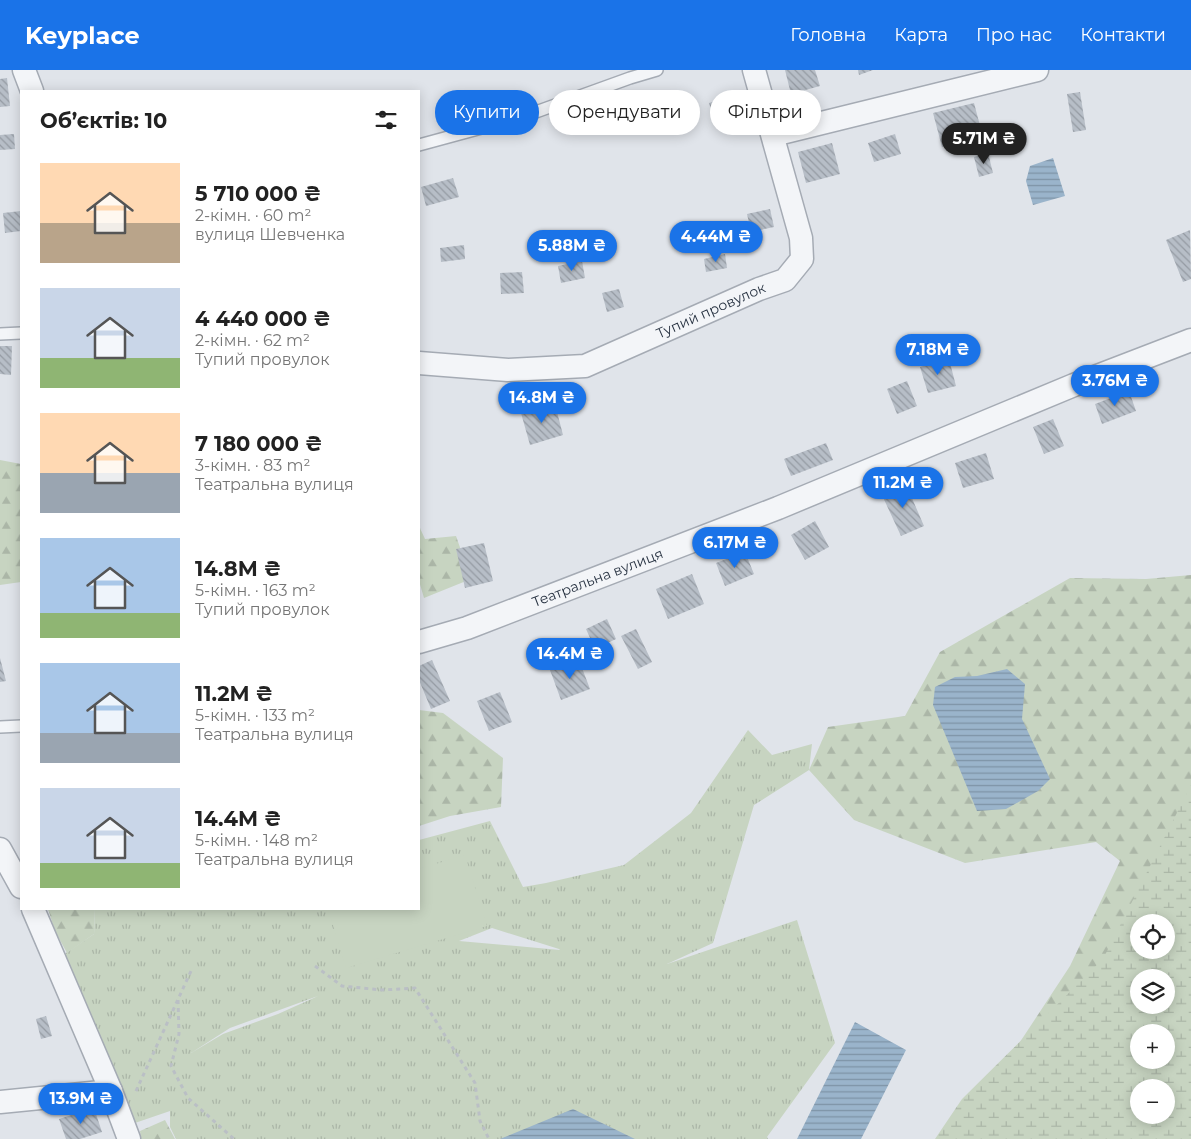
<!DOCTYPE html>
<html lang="uk">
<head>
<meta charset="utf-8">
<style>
	body { margin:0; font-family:Montserrat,sans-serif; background:#f6f6f6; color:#222; height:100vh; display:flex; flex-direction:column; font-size:19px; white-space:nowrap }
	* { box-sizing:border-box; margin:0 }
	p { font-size:16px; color:#767676 }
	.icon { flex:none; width:28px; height:28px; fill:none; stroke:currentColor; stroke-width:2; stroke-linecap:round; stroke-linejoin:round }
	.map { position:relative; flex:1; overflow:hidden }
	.drawer { position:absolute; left:20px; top:20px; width:400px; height:820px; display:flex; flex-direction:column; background:#fff; border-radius:0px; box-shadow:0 2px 12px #0003 }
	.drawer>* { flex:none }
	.guide { position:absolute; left:435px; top:20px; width:475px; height:45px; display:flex; gap:10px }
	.buttons { position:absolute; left:1130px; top:844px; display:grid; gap:10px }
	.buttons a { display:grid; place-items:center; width:45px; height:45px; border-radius:50%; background:#fff; box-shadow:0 2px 12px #0003; font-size:25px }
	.price { position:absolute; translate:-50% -42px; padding:0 11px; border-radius:18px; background:#1a73e8; color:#fff; font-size:16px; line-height:32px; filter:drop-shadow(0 1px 2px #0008) }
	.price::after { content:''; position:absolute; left:50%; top:30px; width:15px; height:11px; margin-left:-8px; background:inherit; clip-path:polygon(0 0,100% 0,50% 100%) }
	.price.current { background:#222; color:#fff }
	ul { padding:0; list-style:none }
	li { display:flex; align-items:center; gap:15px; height:125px; padding:0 20px }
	li span { display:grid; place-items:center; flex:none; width:140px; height:100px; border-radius:0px; color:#555 }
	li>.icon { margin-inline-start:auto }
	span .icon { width:60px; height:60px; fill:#fffc; stroke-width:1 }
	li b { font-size:21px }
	h2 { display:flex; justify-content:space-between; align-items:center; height:60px; padding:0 20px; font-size:21px }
	.tag { padding:0 18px; border-radius:22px; background:#fff; box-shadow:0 2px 12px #0003; font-size:18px; line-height:45px }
	.tag.current { background:#1a73e8; color:#fff }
	header { display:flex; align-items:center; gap:30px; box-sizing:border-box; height:70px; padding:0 25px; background:#1a73e8; color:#fff }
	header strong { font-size:24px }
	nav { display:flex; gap:28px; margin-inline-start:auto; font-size:18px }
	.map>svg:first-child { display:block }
	.grass { fill:url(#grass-tufts); fill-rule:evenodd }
	.forest { fill:url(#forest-firs) }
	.wetland { fill:url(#wetland-marsh); fill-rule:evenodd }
	.garden { fill:#c7d4c1 }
	.water { fill:url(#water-rules) }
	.building { fill:url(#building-back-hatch) }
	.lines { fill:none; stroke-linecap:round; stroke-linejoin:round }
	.lane-casing { stroke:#a5abb4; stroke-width:14 }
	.street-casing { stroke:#a5abb4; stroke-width:25 }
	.path { stroke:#babfc5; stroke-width:3; stroke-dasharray:4 4; stroke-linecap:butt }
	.lane { stroke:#f3f5f8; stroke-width:11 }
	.street { stroke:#f3f5f8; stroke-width:22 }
	.labels { text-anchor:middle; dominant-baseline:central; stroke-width:4; stroke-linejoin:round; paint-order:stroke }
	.street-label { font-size:14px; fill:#283342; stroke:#f0f3f7 }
</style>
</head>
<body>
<header>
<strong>Keyplace</strong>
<nav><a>Головна</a><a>Карта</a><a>Про нас</a><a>Контакти</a></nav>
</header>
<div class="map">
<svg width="1191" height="1069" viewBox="0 0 1191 1069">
	<defs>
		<pattern id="grass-tufts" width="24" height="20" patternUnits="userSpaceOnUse" patternTransform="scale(1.25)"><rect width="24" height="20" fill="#c7d4c1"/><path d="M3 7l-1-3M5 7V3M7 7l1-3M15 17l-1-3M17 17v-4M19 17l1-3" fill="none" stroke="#abb6a7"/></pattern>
		<pattern id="forest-firs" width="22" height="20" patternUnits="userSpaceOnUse" patternTransform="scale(1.25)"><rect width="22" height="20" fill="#c7d4c1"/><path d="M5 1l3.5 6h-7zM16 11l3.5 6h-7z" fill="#abb6a7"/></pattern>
		<pattern id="wetland-marsh" width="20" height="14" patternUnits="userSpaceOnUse" patternTransform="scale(1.25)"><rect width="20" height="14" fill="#c7d4c1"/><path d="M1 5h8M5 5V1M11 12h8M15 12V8" fill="none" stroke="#abb6a7"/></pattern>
		<pattern id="water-rules" width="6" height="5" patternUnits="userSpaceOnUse" patternTransform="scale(1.25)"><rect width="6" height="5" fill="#9ab4cb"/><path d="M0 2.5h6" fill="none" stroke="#7e93a6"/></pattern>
		<pattern id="building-back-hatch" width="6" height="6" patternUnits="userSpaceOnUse" patternTransform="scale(1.25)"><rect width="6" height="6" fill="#b7bec7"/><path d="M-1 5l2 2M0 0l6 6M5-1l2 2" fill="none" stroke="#959ba3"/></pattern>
	</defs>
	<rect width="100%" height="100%" fill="#e0e4ea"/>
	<path class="grass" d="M748 660 772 685 812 674 809 700 754 735 713 873 667 894 797 850 835 973 767 1067 768 1069H176L170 1057V1041L132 1054 63 885 94 864 95 839H419V770L490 751 523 817 546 813 624 795 691 743ZM492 858 559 879 560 880 459 871ZM318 926 278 944 223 964 191 983 230 958Z"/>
	<path class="forest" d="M0 390 21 394V512L0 515Z
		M419 456 425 469 456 466 471 509 424 528 419 511Z
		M1191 505V821L1166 852H1139V908L1020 972 1070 896 1120 791 1096 772 965 793 854 750 809 700 828 657 905 646 940 582 1070 508 1146 509Z
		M419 640 443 643 503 688 501 737 450 746 419 756Z
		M48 839H95L94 864 67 883 55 861Z
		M165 1050 175 1069H141L140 1061Z"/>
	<path class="wetland" d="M1191 715V1069H935L962 1029 1103 889ZM1139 852H1166V880H1139ZM1139 908H1166V935H1139ZM1139 962H1166V990H1139ZM1139 1018H1166V1045H1139Z"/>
	<path class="garden" d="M465 785 487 856 346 898 328 839H419V799Z"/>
	<path class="water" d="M1053 88 1065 126 1033 135 1026 111 1030 96Z
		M1007 599 1025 614 1022 649 1050 709 1038 721 1006 739 977 741 933 635 935 617 955 607 977 606Z
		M855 952 906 980 861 1069H797Z
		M573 1039 635 1069H500Z"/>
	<path class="building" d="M785 0H815L820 16 791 24Z
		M858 0H873L859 5Z
		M7 8 10 36 0 37V9Z
		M1080 22 1086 60 1073 62 1067 24Z
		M736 25 743 47 716 55 709 33Z
		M974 33 983 67 942 77 933 43Z
		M14 64 15 79 0 80V65Z
		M895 64 901 84 874 92 868 73Z
		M832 73 840 104 806 113 798 82Z
		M988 83 993 103 979 107 974 87Z
		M453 108 459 127 426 136 421 117Z
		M770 139 774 157 751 162 747 144Z
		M21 141V161L5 163 3 143Z
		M1190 160 1191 209 1183 212 1166 170Z
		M464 175 465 189 441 192 440 178Z
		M725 184 727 198 706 202 704 189Z
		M582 191 585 208 561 213 558 196Z
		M522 202 524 223 501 224 500 203Z
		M619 219 624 237 607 242 602 223Z
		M0 276H12L11 305 0 304Z
		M949 289 956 316 928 323 920 297Z
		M907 311 917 336 897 344 887 319Z
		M1129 321 1136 341 1102 354 1095 334Z
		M555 334 563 365 530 375 521 343Z
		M1053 349 1064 376 1044 384 1033 357Z
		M826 373 833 390 791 406 784 389Z
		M986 383 994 409 963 418 955 393Z
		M905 412 924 456 901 466 881 423Z
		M815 451 829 477 805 490 791 465Z
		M484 473 493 511 465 518 456 479Z
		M745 482 754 504 725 516 716 493Z
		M692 504 704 534 668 549 656 519Z
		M607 549 616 569 595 579 586 559Z
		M636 559 652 592 638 599 621 566Z
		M0 588 6 611 0 612Z
		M432 590 450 631 431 639 419 610V596Z
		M579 590 590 619 561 630 550 600Z
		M500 622 512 652 489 661 477 631Z
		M46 946 52 966 41 969 36 949Z
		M94 1038 102 1062 80 1069H66L59 1049Z"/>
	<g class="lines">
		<defs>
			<path id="lane" d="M419 75 522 47 630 8 657 0
				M0 264 21 263
				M0 657 21 656"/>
			<g id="street">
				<path d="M24 0 32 21"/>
				<path d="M773 65 1037 0"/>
				<path id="s1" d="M419 293 508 300 585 296 759 219 785 210 802 189 801 168 754 0"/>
				<path id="s2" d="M419 572 467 558 778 438 1074 315 1191 270"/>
				<path d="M0 779 21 817"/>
				<path d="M33 839 111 1021 129 1069"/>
				<path d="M0 1032 111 1021"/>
			</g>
		</defs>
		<use href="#lane" class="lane-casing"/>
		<use href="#street" class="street-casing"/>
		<path class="path" d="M315 896 342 916 382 920 415 918 475 1013 480 1051 489 1069
			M178 930 179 964 171 996 188 1028 234 1069
			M136 1021 191 901"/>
		<use href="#lane" class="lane"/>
		<use href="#street" class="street"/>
	</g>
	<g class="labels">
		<g class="street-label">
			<text stroke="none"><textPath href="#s1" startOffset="304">Тупий провулок</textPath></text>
			<text stroke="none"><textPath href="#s2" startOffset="190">Театральна вулиця</textPath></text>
		</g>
	</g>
</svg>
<div class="buttons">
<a><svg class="icon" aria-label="locate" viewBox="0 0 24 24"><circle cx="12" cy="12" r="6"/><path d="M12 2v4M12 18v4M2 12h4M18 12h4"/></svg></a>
<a><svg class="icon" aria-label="layers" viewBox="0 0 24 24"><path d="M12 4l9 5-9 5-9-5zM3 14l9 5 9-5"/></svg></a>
<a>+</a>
<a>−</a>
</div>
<b class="price current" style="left:984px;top:95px">5.71M ₴</b>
<b class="price" style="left:716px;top:193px">4.44M ₴</b>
<b class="price" style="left:572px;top:202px">5.88M ₴</b>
<b class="price" style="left:938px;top:306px">7.18M ₴</b>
<b class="price" style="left:1115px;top:337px">3.76M ₴</b>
<b class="price" style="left:542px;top:354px">14.8M ₴</b>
<b class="price" style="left:903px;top:439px">11.2M ₴</b>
<b class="price" style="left:735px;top:499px">6.17M ₴</b>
<b class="price" style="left:570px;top:610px">14.4M ₴</b>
<b class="price" style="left:81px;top:1055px">13.9M ₴</b>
<div class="guide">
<a class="tag current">Купити</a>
<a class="tag">Орендувати</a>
<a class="tag">Фільтри</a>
</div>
<section class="drawer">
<h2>Об’єктів: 10<svg class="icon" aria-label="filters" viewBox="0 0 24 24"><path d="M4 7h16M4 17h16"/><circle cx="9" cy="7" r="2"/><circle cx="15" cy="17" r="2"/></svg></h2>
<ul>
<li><span style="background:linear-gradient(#ffd9b3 60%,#b9a48a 0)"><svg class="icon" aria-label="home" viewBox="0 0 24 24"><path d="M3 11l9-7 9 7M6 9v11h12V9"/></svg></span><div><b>5 710 000 ₴</b><p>2-кімн. · 60 m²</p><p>вулиця Шевченка</p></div></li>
<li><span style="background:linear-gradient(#c9d6e8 70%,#8fb573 0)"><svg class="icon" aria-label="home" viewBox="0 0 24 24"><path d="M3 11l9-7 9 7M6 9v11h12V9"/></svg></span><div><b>4 440 000 ₴</b><p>2-кімн. · 62 m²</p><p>Тупий провулок</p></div></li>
<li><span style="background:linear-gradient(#ffd9b3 60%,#9aa5b1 0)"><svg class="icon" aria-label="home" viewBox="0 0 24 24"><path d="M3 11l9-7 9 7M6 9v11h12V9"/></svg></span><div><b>7 180 000 ₴</b><p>3-кімн. · 83 m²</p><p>Театральна вулиця</p></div></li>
<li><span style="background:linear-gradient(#a9c7e8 75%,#8fb573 0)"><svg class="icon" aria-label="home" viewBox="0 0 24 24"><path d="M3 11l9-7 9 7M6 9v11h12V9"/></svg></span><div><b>14.8M ₴</b><p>5-кімн. · 163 m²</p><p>Тупий провулок</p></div></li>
<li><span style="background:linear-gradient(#a9c7e8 70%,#9aa5b1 0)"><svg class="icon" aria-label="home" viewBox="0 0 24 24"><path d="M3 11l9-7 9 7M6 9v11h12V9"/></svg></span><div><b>11.2M ₴</b><p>5-кімн. · 133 m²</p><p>Театральна вулиця</p></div></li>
<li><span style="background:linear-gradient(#c9d6e8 75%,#8fb573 0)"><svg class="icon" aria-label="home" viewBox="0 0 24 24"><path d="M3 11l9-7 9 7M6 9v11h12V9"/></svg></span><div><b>14.4M ₴</b><p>5-кімн. · 148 m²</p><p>Театральна вулиця</p></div></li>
</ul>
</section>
</div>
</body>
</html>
